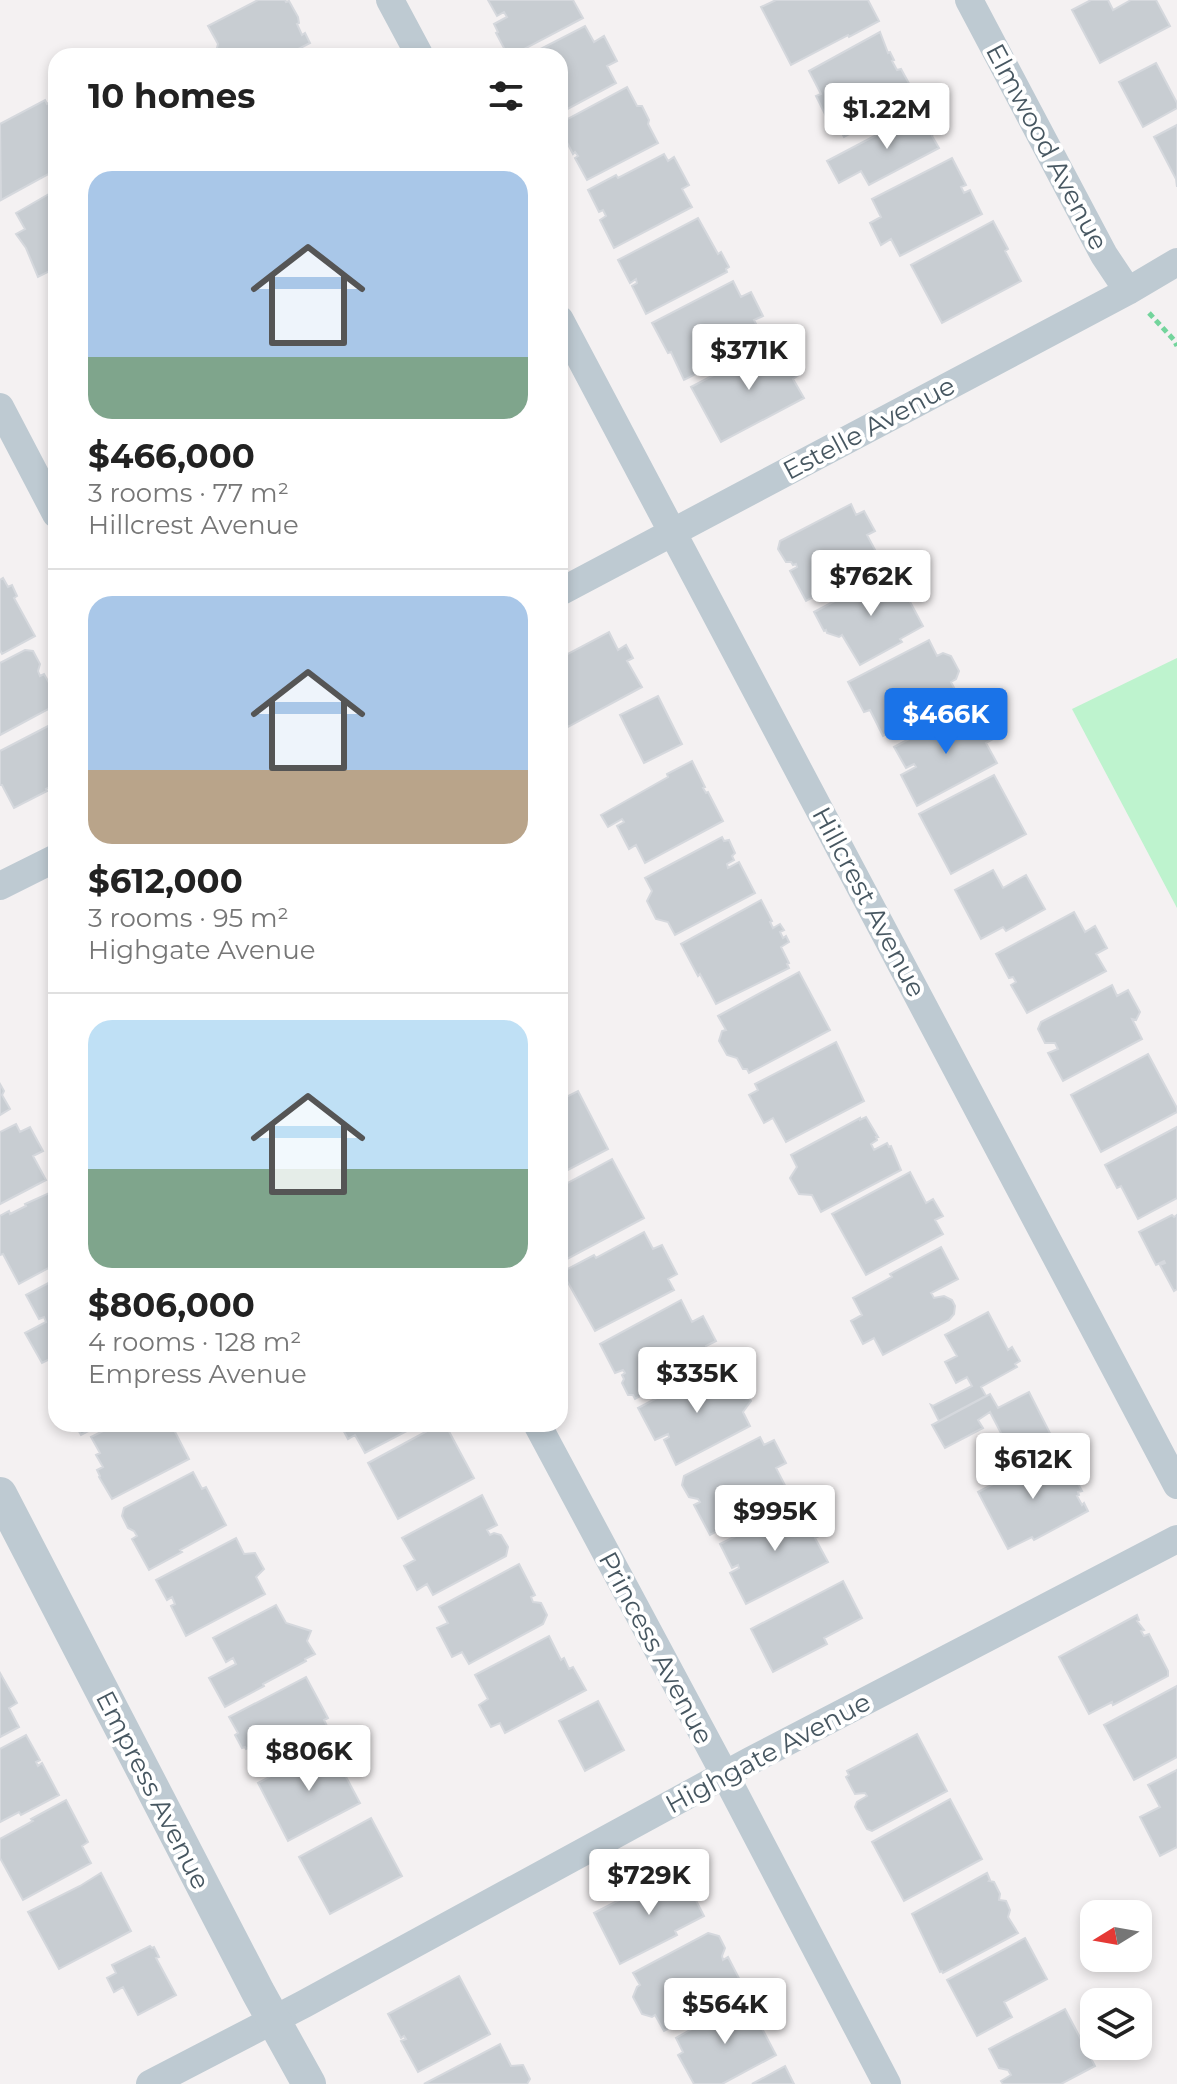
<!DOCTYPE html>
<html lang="en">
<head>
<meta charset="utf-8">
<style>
	body { margin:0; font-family:Montserrat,sans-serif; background:#f6f6f6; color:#222; height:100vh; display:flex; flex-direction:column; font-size:30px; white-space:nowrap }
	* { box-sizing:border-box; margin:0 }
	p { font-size:26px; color:#767676 }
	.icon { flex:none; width:44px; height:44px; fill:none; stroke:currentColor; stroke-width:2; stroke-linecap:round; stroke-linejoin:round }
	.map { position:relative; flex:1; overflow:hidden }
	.side { position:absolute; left:48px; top:48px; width:520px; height:1384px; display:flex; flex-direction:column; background:#fff; border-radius:24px; box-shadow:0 4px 12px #0003 }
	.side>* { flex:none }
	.needle { width:52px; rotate:259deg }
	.fabs { position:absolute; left:1080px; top:1900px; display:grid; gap:16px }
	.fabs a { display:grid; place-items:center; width:72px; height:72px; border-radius:16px; background:#fff; box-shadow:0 4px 12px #0003; font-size:40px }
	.price { position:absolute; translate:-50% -68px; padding:0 18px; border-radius:8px; background:#fff; color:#222; font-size:26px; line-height:52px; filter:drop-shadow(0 2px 4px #0008) }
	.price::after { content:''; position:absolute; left:50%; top:48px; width:24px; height:18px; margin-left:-12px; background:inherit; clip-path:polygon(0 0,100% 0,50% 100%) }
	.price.current { background:#1a73e8; color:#fff }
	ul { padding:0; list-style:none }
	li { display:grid; align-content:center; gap:16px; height:424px; padding:0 40px }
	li+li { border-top:2px solid #e0e0e0 }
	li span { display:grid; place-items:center; height:248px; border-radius:24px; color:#555 }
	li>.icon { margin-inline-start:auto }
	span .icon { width:144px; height:144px; fill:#fffc; stroke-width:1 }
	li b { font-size:34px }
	h2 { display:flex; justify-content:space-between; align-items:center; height:96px; padding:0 40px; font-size:34px }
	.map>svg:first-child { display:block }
	.green { fill:#bef3ce }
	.building { fill:#c8cdd2; stroke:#d5d8dd; stroke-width:2 }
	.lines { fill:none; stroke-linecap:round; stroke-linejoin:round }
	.path { stroke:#73d49c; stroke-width:5; stroke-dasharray:6 4; stroke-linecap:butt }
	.minor { stroke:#becad2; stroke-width:28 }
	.tertiary { stroke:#becad2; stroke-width:34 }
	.labels { text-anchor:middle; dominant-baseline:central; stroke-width:8; stroke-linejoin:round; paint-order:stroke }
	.street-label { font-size:26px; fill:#475761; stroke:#fff }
</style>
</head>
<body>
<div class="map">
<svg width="1177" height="2084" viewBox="0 0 1177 2084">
	<rect width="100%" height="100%" fill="#f4f1f2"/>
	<path class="green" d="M1177 658V908L1072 709Z"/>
	<path class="building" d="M258 0H285L286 2 289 1 298 17 299 23 297 24 302 35 305 33 310 43 285 56H221L217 48 218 44 208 26Z
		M488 0H573L583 18 511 56 507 49 505 50 496 33 498 32 494 24 507 17 504 12 497 16Z
		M776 0H868L879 21 849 37 848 35 791 65 761 7Z
		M1091 0H1108L1113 10 1131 0H1156L1170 26 1100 63 1072 10Z
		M585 26 594 42 604 36 617 61 607 66 616 83 560 113V56H527Z
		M880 32 888 53 890 52 894 60 892 61 897 70 901 69 917 98 844 137 831 113 826 116 816 96 821 94 809 71Z
		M1156 63 1177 103V108L1143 127 1119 82Z
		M627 87 637 106H642L649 120 648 124 658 143 587 180 575 158 578 156 575 152 573 154 560 129V123Z
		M45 100 47 104 49 103 56 115V170L1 200 0 124Z
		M922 111 923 114 925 113 935 130 932 136 939 148 869 185 861 171 839 183 827 161Z
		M1177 125V187L1176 179 1154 137Z
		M664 154 668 161 674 157 689 185 682 189 692 207 614 248 600 220 606 216 603 210 599 212 588 190 616 175 618 178Z
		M952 158 966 185 961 187 964 193 970 190 982 214 900 256 891 239 881 245 870 223 881 217 872 199Z
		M56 190V268L38 277 26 248 16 234 25 229 16 213Z
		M698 218 718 254 721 252 729 267 726 269 727 272 646 314 632 286 637 283 636 279 630 283 618 260Z
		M993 221 1008 249 1005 251 1021 281 942 323 911 265Z
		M733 281 741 297 751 292 763 316 754 320 764 340 684 380 671 352 668 353 652 323Z
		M774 343 783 360 792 355 802 373 793 379 804 398 721 442 691 387Z
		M851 504 856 515 864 511 875 531 867 535 881 561 806 601 790 571 797 567 796 564 793 565 791 562H786L778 549 780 541Z
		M893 570 923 626 900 639 902 642 860 665 842 635 839 637 827 633 826 630 824 631 814 612Z
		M3 578 8 587 12 585 17 596 14 598 35 636 2 654 0 650V580Z
		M609 632 618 650 626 645 633 658 627 661 642 687 568 727 560 712V658Z
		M929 640 937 656 943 653 951 656 959 671 956 679 951 682 959 697 883 736 870 710 864 712 848 682Z
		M25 650 33 651 40 664 38 671 40 676 44 674 56 695V705L0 735V663Z
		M658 696 682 744 644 763 620 715Z
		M967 708 973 719 980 715 993 739 986 743 997 763 917 806 901 775 916 767 914 764 906 768 894 747Z
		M56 722V787L54 785 46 789 47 791 14 808 2 785H0V751Z
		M692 761 705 787 703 788 706 793 708 792 723 821 645 863 636 845 629 849 617 826 624 822 622 819 608 827 601 815 668 777 667 774Z
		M994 775 1026 834 951 874 919 814Z
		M722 837 724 841 729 840 735 853 732 856 734 860 727 864 728 868 739 862 755 893 675 935 668 922 656 919 647 901 652 891 645 878Z
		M993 870 1003 888 1026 875 1045 909 1006 931 1003 927 981 939 955 890Z
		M761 900 772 921 770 922 773 928 780 924 784 930 780 932 783 938 786 936 789 942 781 947 789 963 787 964 789 968 716 1004 700 974 698 976 681 944Z
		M1074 912 1085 932 1095 926 1107 948 1096 954 1106 971 1027 1013 1011 985 1016 982 1013 977 1009 978 996 954Z
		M799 972 830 1030 749 1073 747 1069H743L737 1058 727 1055 719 1041 722 1031 726 1030 718 1016Z
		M1112 985 1117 996 1128 990 1140 1012 1136 1020 1132 1019 1142 1039 1063 1081 1048 1053 1058 1049 1055 1043H1045L1038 1029 1041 1022Z
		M836 1042 864 1101 786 1142 773 1118 764 1123 749 1095 758 1090 755 1084Z
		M1148 1054 1177 1108V1112L1101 1152 1071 1095Z
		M0 1084 4 1091 2 1095 10 1109 0 1115Z
		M578 1091 608 1149 560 1174V1100Z
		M866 1117 878 1137H876L877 1140 871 1144 874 1150 887 1143 889 1147 891 1146 901 1170 821 1212 812 1195 799 1194 790 1178 797 1167 791 1155 860 1118V1120Z
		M16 1124 20 1132 30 1127 43 1151 33 1156 46 1180 0 1204V1132Z
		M1177 1127V1198L1138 1219 1121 1186 1117 1188 1105 1165Z
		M612 1159 644 1218 567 1259 566 1256H561L560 1187Z
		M910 1172 926 1203 933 1199 943 1216 935 1220 943 1234 866 1275 832 1214Z
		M56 1190V1264L19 1284 3 1254 0 1255V1216L9 1211 10 1214 26 1206 25 1204Z
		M1172 1215 1174 1217 1177 1215V1289L1174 1291 1160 1265 1165 1263 1164 1261 1156 1265 1139 1232Z
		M644 1232 653 1249 662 1245 677 1274 668 1279 674 1290 595 1331 562 1272 594 1255 596 1258Z
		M941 1247 958 1279 931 1293 934 1298 944 1296 952 1300 955 1306 954 1314 949 1320 883 1355 874 1338 863 1344 851 1321 862 1315 853 1298 892 1277 890 1274Z
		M56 1279V1356L42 1363 25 1333 46 1322 44 1317 39 1319 26 1295Z
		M681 1300 692 1322 703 1316 716 1341 706 1346 712 1358 635 1399 633 1395H628L622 1383 624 1379 622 1375 625 1373 623 1370 615 1373 600 1344Z
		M988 1312 1008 1350 1012 1347 1020 1361 1015 1364 1017 1367 981 1387 986 1396 939 1421 931 1405 933 1406 972 1386 967 1377 956 1383 945 1362 957 1356 945 1335Z
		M720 1369 731 1389 744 1387 751 1401 743 1412 750 1426 676 1465 664 1440 669 1437 668 1434 655 1440 638 1408 687 1382 689 1385Z
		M1029 1392 1054 1441 1016 1462 990 1412 978 1420 983 1428 945 1448 932 1425 990 1394 998 1408Z
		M75 1424H102L81 1435Z
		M117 1424H171L189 1459 112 1499 99 1477 100 1476 97 1470 103 1467 96 1455 100 1453 91 1437Z
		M340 1424H420L365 1453 355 1435 348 1439Z
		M440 1424H445L474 1478 398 1519 368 1463Z
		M760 1437 764 1445 774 1440 786 1463 776 1468 789 1493 710 1535 694 1505 700 1502 698 1499 689 1497 682 1485 684 1476Z
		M1056 1451 1070 1478 1074 1476 1082 1491 1078 1492 1079 1495 1077 1496 1082 1505 1084 1503 1088 1511 1034 1540 1032 1537 1008 1549 978 1492Z
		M193 1472 202 1489 206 1487 226 1525 180 1550 182 1552 149 1570 132 1539 137 1536 134 1531 128 1528 122 1516 124 1508Z
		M482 1495 497 1525 487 1530 490 1535 494 1533 501 1535 508 1547 506 1556 433 1595 427 1584 417 1590 404 1566 415 1560 402 1538Z
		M797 1505 802 1514 812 1509 825 1533 815 1538 828 1562 746 1604 730 1573 739 1568 738 1565 732 1568 720 1544Z
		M236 1538 244 1554 255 1553 264 1569 256 1577 265 1594 186 1636 171 1606 175 1604 172 1597 167 1600 156 1580Z
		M519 1564 535 1595 531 1597 533 1602 541 1603 547 1615 543 1624 469 1664 462 1652 452 1657 437 1628 448 1623 439 1607Z
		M843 1581 862 1618 824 1638 827 1644 773 1672 751 1629Z
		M276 1605 286 1623 311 1631 307 1641 315 1654 305 1659 306 1661 263 1684 264 1686 225 1707 209 1678 236 1664 233 1658 226 1662 213 1638Z
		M1137 1615 1139 1620 1137 1621 1144 1630 1141 1631 1144 1636 1149 1634 1168 1671V1676L1113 1705 1112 1702 1089 1714 1059 1657Z
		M549 1636 561 1660 564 1658 569 1669 573 1667 586 1690 505 1733 500 1723 491 1727 479 1705 488 1699 475 1675Z
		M0 1673 17 1703 9 1708 19 1727 0 1737Z
		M306 1677 328 1718 324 1720 332 1736 267 1770 254 1745 246 1749 245 1747 242 1748 235 1735 238 1733 229 1717Z
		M1177 1686V1757L1134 1780 1104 1725Z
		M598 1701 624 1750 585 1771 559 1721Z
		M917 1734 947 1791 872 1831 867 1829 855 1807 857 1802 867 1796 865 1793 855 1794 846 1777 849 1775 847 1771Z
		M26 1735 40 1760 36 1762 38 1766 42 1763 59 1795 21 1815 19 1812 0 1822V1749Z
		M329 1745 360 1803 288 1841 258 1783Z
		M1177 1770V1847L1160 1856 1140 1817 1160 1807 1148 1785Z
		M950 1799 982 1859 904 1901 872 1842Z
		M66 1800 88 1842 82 1846 91 1863 23 1900 0 1858V1839L33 1821 31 1819Z
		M371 1818 402 1876 330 1914 299 1857Z
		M681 1871 704 1916 675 1931 677 1935 620 1964 594 1913 650 1884 651 1887Z
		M101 1873 131 1931 59 1969 28 1912 80 1886Z
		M987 1873 990 1880 989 1881 994 1882 1000 1894 999 1900 1006 1901 1010 1910 1008 1917 1018 1933 943 1973 942 1971 940 1972 912 1914Z
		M708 1933 719 1936 725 1948 722 1956 723 1960 728 1957 744 1988 664 2031 655 2015 652 2017 642 2014 633 1997 637 1987 640 1985 633 1973Z
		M1025 1938 1047 1979 1004 2002 1012 2017 977 2036 947 1980Z
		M150 1946 152 1948 154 1947 159 1957 156 1958 176 1995 138 2015 123 1987 114 1992 107 1978 116 1973 112 1965Z
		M459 1976 490 2034 418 2072 401 2041 406 2039 404 2036 401 2038 388 2014Z
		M746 1998 776 2055 722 2084H694L678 2055 683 2052 676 2038Z
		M1065 2009 1095 2066 1061 2084H1003L1001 2081 1011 2075 1008 2070 999 2068 989 2049Z
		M500 2044 511 2066 523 2065 530 2079 527 2084H424Z
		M785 2066 794 2084H752Z"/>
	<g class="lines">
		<path class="path" d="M1149 313 1174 340 1177 346"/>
		<path class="minor" d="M390 0 420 56
			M969 0 1104 255 1128 291
			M560 320 1177 1485
			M0 407 56 514
			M560 592 1128 291 1177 262
			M0 886 56 858
			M537 1424 725 1775 887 2084
			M150 2084 304 2004 750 1761 1177 1539"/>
		<path class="tertiary" d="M0 1494 258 1992 309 2084"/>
	</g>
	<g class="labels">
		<g class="street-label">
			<text transform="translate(1047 147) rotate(62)">Elmwood Avenue</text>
			<text transform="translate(869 428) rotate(-28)">Estelle Avenue</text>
			<text transform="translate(869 902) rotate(62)">Hillcrest Avenue</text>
			<text transform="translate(656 1648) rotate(62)">Princess Avenue</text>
			<text transform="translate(768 1753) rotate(-28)">Highgate Avenue</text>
			<text transform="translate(153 1790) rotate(63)">Empress Avenue</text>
		</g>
	</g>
</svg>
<div class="fabs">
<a><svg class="needle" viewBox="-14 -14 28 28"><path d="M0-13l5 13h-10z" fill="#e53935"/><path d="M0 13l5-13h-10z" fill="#767676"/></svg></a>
<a><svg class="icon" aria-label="layers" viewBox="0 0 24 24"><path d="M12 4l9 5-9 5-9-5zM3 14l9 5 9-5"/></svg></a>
</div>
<b class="price" style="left:887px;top:151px">$1.22M</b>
<b class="price" style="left:749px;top:392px">$371K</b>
<b class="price" style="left:871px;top:618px">$762K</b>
<b class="price current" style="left:946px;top:756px">$466K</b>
<b class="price" style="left:697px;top:1415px">$335K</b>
<b class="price" style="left:1033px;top:1501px">$612K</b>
<b class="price" style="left:775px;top:1553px">$995K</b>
<b class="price" style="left:309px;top:1793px">$806K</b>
<b class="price" style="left:649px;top:1917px">$729K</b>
<b class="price" style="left:725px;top:2046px">$564K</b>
<section class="side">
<h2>10 homes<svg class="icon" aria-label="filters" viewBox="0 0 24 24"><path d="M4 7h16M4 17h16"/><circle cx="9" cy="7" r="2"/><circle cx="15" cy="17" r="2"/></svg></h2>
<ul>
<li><span style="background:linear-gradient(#a9c7e8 75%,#7fa58c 0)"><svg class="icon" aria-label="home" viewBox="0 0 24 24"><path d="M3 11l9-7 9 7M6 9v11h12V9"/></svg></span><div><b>$466,000</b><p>3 rooms · 77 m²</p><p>Hillcrest Avenue</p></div></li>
<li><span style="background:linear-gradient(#a9c7e8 70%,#b9a48a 0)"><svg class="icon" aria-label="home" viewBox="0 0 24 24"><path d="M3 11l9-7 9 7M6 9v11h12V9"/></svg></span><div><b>$612,000</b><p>3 rooms · 95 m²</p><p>Highgate Avenue</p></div></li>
<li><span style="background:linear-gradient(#bfe0f5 60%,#7fa58c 0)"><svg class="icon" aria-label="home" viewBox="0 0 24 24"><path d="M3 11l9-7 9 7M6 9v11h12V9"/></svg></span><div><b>$806,000</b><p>4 rooms · 128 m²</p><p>Empress Avenue</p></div></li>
</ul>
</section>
</div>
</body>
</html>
